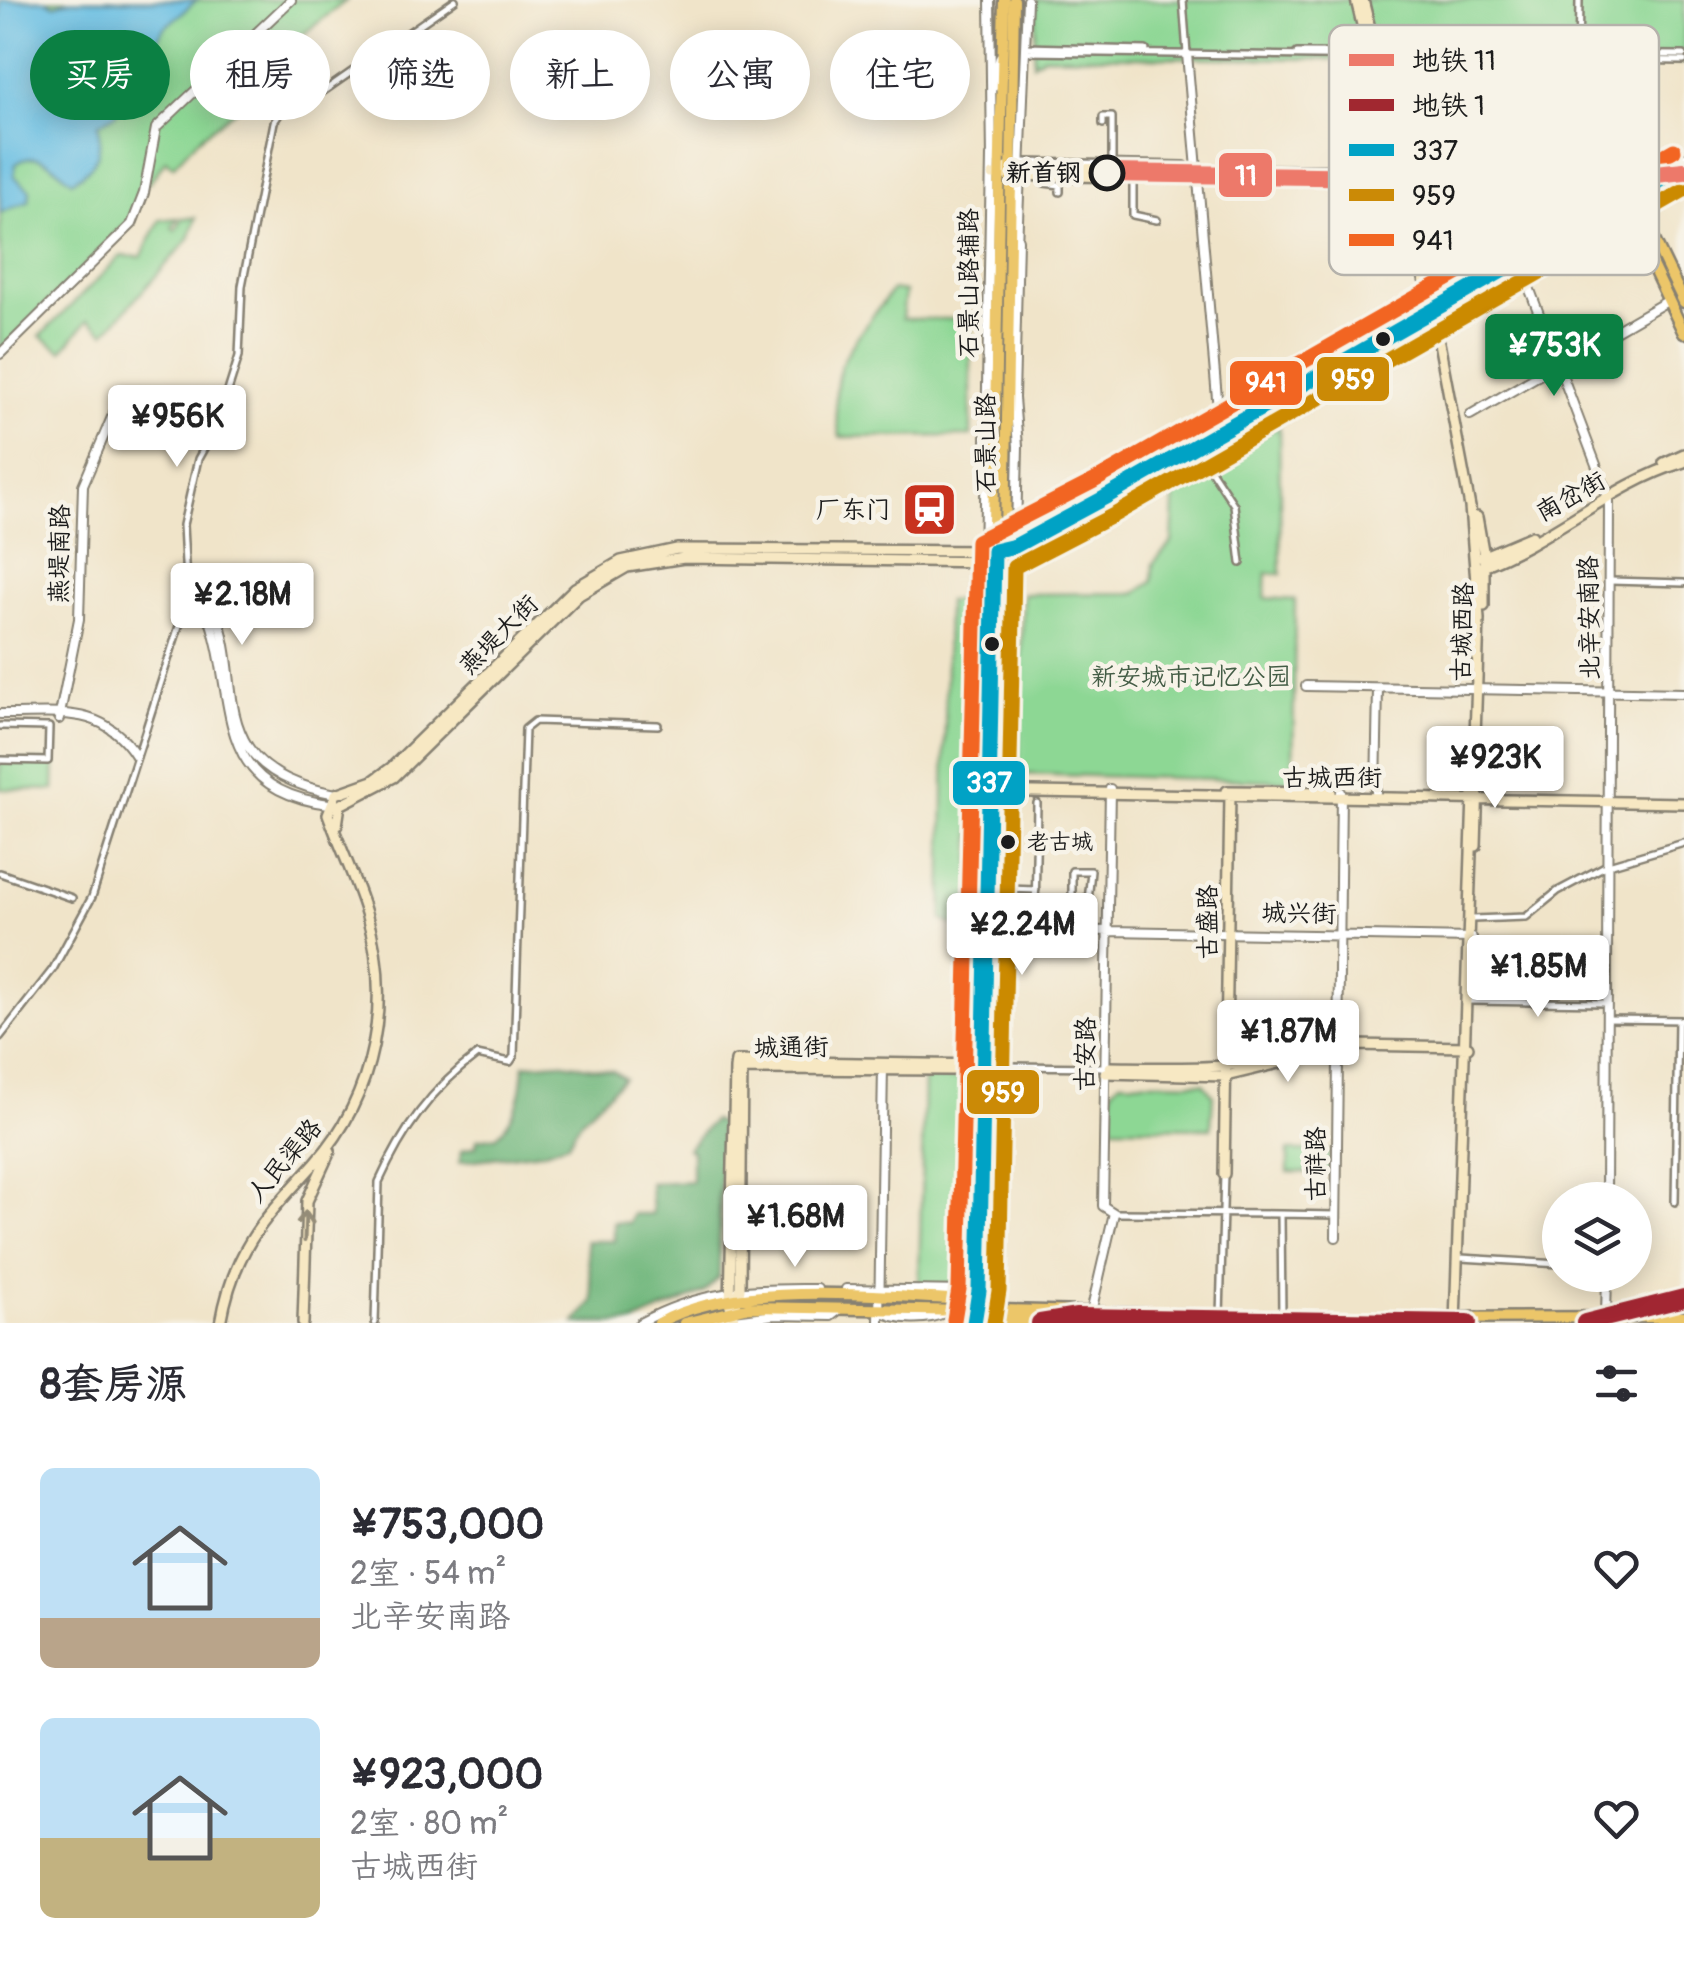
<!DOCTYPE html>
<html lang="zh">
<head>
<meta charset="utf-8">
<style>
	body { margin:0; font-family:Pangolin,"LXGW WenKai TC",sans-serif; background:#f2f2f3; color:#2b2b33; height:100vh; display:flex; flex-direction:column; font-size:38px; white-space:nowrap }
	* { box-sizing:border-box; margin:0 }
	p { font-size:32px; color:#7c7c81 }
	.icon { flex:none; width:55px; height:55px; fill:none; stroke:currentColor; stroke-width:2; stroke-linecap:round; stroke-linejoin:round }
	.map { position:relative; height:1323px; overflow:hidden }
	.side { display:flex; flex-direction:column; background:#fff; flex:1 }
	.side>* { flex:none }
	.guide { position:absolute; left:30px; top:30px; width:1000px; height:90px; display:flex; gap:20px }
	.buttons { position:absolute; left:1542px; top:1182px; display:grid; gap:20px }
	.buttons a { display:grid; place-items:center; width:110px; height:110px; border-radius:50%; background:#fff; box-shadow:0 5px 25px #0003; font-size:50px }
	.price { position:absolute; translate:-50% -85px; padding:0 22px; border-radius:10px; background:#fff; color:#222; font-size:32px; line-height:65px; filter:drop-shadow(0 2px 5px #0008) }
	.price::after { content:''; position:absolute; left:50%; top:60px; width:30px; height:22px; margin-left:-15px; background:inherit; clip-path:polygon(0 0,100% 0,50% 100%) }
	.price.selected { background:#0b8043; color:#fff }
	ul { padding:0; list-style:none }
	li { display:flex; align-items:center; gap:30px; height:250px; padding:0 40px }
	li span { display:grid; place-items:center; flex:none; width:280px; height:200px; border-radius:15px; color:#555 }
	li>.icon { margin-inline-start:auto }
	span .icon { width:120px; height:120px; fill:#fffc; stroke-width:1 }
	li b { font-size:42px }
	h2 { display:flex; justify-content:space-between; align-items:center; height:120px; padding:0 40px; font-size:42px }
	.chip { padding:0 35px; border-radius:45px; background:#fff; box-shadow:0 5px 25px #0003; font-size:35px; line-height:90px }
	.chip.selected { background:#0b8043; color:#fff }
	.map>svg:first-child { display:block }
	.green { fill:#8dd794; stroke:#547a58; stroke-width:2.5 }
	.forest { fill:#72b87e; stroke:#476a4d; stroke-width:2.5 }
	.water { fill:#66bee3; stroke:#416d80; stroke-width:2.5 }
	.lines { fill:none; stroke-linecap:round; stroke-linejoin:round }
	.minor-casing { stroke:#868072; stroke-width:10 }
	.tertiary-casing { stroke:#868072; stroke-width:12 }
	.secondary-casing { stroke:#868072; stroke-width:14 }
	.primary-casing { stroke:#868072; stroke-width:15 }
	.minor { stroke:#fff; stroke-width:5 }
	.tertiary { stroke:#fff; stroke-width:8 }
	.secondary { stroke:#f7e8c3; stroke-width:9 }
	.primary { stroke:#ecc669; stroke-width:10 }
	.bus-1-casing { stroke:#f7f3e8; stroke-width:22 }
	.bus-2-casing { stroke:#f7f3e8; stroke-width:22 }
	.bus-3-casing { stroke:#f7f3e8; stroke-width:22 }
	.bus-1 { stroke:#01a2c5; stroke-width:15 }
	.bus-2 { stroke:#cb8a06; stroke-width:15 }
	.bus-3 { stroke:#f26522; stroke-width:15 }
	.metro-1-casing { stroke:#f7f3e8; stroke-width:25 }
	.metro-2-casing { stroke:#f7f3e8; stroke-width:25 }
	.metro-1 { stroke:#ed796a; stroke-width:18 }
	.metro-2 { stroke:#a12830; stroke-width:18 }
	.oneway { stroke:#948c78 }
	.stop-dot { fill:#f7f3e8; stroke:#1c1c1c; stroke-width:5 }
	.bus-dot { fill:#1c1c1c; stroke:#f7f3e8; stroke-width:4 }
	.labels { text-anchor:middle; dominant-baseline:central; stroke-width:9; stroke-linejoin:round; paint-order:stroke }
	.bus-label { font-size:22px; fill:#1c1c1c; stroke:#f7f3e8; text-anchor:start }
	.stop-label { font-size:25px; font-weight:bold; fill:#1c1c1c; stroke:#f7f3e8; text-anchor:end }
	.street-label { font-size:25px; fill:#1c1c1c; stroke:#f7f3e8 }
	.poi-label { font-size:25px; fill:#1c1c1c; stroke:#f7f3e8; text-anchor:end }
	.park-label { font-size:25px; fill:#445d46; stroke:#f7f3e8 }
	.key { fill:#f7f3e8; stroke:#b5b2ab; stroke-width:2.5 }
	.key-label { font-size:28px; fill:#1c1c1c }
	.line-badge { stroke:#f7f3e8; stroke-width:4 }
	.badge-label { font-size:28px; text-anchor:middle; font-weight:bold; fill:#fff }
</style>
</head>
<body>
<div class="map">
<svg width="1684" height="1323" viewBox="0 0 1684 1323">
	<rect width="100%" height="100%" fill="#f7f3e8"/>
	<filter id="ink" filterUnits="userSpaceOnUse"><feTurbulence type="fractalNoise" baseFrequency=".01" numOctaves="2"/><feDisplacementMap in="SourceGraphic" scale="20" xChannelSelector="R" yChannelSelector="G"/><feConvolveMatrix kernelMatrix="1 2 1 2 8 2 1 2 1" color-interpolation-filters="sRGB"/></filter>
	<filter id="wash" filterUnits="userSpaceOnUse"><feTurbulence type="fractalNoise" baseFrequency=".0048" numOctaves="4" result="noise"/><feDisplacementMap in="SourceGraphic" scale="40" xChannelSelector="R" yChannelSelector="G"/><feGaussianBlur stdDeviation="2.25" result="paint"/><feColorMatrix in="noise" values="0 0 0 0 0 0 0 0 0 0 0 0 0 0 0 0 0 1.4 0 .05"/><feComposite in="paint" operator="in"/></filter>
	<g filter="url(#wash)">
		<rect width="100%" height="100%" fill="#f0e4c9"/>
		<path class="green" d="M0 0H347L246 79 253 96 199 138 173 166 166 160 149 183 141 185 130 221 0 351Z
			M1037 0H1684V63L1043 56 1033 63Z
			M178 218 172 228 176 231 182 218H196L189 239 105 333 88 320 62 351 40 336 121 256 141 257 160 220Z
			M892 290 905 292 902 319H971V436L840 437C825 362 851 348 892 290Z
			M1279 426 1281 574 1267 573 1265 598 1295 600 1293 781 1018 774 1023 594 1136 593 1152 582 1153 564 1172 542 1175 484Z
			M974 600 971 932 942 920 947 601Z
			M0 761 55 762 54 790 0 789Z
			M924 1078 967 1079 961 1285 919 1284Z
			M1120 1081 1203 1083 1213 1095 1211 1128 1111 1127 1112 1089Z
			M1288 1151H1329L1328 1173 1288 1172Z"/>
		<path class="forest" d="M558 1062 613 1071 624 1078 581 1120 568 1143 542 1152 459 1162 462 1150 476 1146 477 1139 497 1136C519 1112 522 1094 524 1065Z
			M713 1120 721 1124 719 1277 705 1292 633 1323H575L593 1301 586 1241H614V1222L629 1223 633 1214H652L650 1183 692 1181V1151L687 1149Z"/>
		<path class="water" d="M0 0H46L55 5 71 0H197L163 29 115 115 99 123C102 152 98 166 72 181 54 167 39 148 16 164L14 176 30 190 29 201 0 213Z"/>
	</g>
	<g filter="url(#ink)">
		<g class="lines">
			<defs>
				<path id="minor" d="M1183 0 1187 54
					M1579 0 1578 61 1573 66 1588 117 1580 129
					M1026 47 1146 50
					M1026 52 1684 61
					M1297 53 1684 55
					M261 89 276 104H286
					M1103 124V117H1112V164
					M1023 162 1185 165
					M1493 175 1519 252
					M1042 177 1044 183 1060 185V192
					M1133 180V215L1157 220
					M1207 456 1209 467 1234 505 1241 563
					M1610 581 1684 583
					M0 726 49 727 48 761 0 760
					M1037 803 1035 918 1037 922 1069 923 1072 911
					M1072 871H1091L1087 911H1072Z
					M0 873 72 898
					M1009 889 1036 890
					M1473 919 1526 917 1558 891 1605 866 1684 843
					M1470 1001 1607 1003
					M1607 1019 1684 1020
					M0 1037 53 969 92 897 187 601 183 525 198 459 218 423 239 356 242 286 274 122 286 104 324 91 455 0
					M1003 1066 1105 1067
					M1675 1202 1678 1020
					M1114 1213 1281 1214
					M1461 1258 1560 1264
					M1220 1316 1224 1174
					M1282 1316 1281 1214 1336 1215
					M375 1323 379 1182C402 1131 431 1089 477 1055L510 1062 514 1056 525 729 535 721 658 725"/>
				<path id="tertiary" d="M990 0 992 160
					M1187 54 1219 421
					M993 87 1000 57
					M1017 245 1027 0
					M1530 290 1609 499 1606 1200
					M0 354 132 224 144 193 156 128 291 0
					M1470 415 1669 300
					M1188 466 1684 188
					M1014 535 1163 455 1684 157
					M1018 559H1032L1171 476
					M188 582C271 642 173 764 336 794
					M206 610C240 690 205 789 329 804
					M1306 686 1684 693
					M0 714C56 715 103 703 136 756
					M59 719 79 619 83 485 121 396 218 423
					M1376 792 1378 688
					M1005 929 1472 938
					M1336 1237 1341 792
					M846 1289 967 1291
					M954 1297 967 1291 973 1192 991 156
					M988 1305 998 1284 1000 1237 1018 446 1014 398 1018 240
					M879 1310C895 1321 929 1321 946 1312
					M1091 1312 1114 1213 1103 1206 1110 789
					M1606 1315 1607 1275
					M640 1323C698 1291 752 1288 817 1289
					M711 1323 774 1315 831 1316 840 1309
					M879 1323 883 1065"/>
				<path id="secondary" d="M1356 0 1437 332 1470 507 1479 619 1455 1323
					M1363 0 1440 310
					M1007 168 1469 171 1510 162 1580 129
					M993 175 1457 181C1504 177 1542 157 1584 137L1580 129
					M1664 463 1684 454
					M1477 517 1484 556V606
					M1482 557 1532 536
					M1480 567C1552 541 1611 484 1684 462
					M980 791 1684 803
					M1227 791 1331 792
					M337 825 340 805 394 777 579 595 627 567 684 558 993 562
					M1476 846 1479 746
					M1110 1067C1191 1068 1244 1071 1322 1046
					M735 1069 736 1061 985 1065
					M738 1069 952 1070
					M1105 1073 1226 1076 1353 1045 1468 1047
					M1224 1174 1230 794
					M730 1306 735 1069
					M733 1318 740 1289 742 1061
					M221 1323C234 1247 266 1217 315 1163 375 1096 393 999 366 913 356 880 340 847 328 814L336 794 373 781 391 768 575 588 621 561 677 549 994 551
					M303 1323 307 1201 330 1151"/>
				<path id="primary" d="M1629 188 1684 302
					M1624 206 1684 333
					M1001 550 1104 498 1684 167
					M999 562 1014 559 1068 529 1684 178
					M659 1323C735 1279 882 1297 971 1300L1000 1310 1341 1318 1684 1317
					M684 1323 750 1307 971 1311 997 1320 1277 1323
					M974 1323 979 1291C986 860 992 430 1004 0
					M986 1323 1001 776 1014 0
					M1616 1323H1621"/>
			</defs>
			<use href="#minor" class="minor-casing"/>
			<use href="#tertiary" class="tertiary-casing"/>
			<use href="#secondary" class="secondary-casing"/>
			<use href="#primary" class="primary-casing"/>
			<use href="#minor" class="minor"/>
			<use href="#tertiary" class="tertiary"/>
			<use href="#secondary" class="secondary"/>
			<use href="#primary" class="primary"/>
			<defs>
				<path id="bus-1" d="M974 1323 979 1291 994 551 1015 546 1104 498 1684 167"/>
				<path id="bus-2" d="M994 1323 999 1291 1014 567 1114 515 1684 190"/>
				<path id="bus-3" d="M954 1320 959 1289 977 541 1094 481 1674 150"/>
			</defs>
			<use href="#bus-1" class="bus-1-casing"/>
			<use href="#bus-2" class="bus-2-casing"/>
			<use href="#bus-3" class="bus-3-casing"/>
			<use href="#bus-1" class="bus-1"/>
			<use href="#bus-2" class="bus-2"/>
			<use href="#bus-3" class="bus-3"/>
			<defs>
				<path id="metro-1" d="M1107 173 1600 180 1684 171"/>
				<path id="metro-2" d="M1040 1323 1077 1317 1468 1323
					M1585 1323 1684 1298"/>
			</defs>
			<use href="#metro-1" class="metro-1-casing"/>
			<use href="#metro-2" class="metro-2-casing"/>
			<use href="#metro-1" class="metro-1"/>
			<use href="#metro-2" class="metro-2"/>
		</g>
		<defs><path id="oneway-shaft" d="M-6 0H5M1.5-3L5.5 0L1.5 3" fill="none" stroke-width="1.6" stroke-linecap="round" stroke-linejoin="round" transform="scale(2.5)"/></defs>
		<use class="oneway" href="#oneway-shaft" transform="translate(305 1226) rotate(-88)"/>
	</g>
	<defs>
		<symbol id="station-square" viewBox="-11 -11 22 22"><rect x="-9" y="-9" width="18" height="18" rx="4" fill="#c8321e" stroke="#f7f3e8"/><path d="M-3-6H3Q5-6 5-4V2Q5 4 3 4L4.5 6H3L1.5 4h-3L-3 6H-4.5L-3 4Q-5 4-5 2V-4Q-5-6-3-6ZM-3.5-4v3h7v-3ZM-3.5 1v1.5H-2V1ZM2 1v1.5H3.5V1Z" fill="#fff"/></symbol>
	</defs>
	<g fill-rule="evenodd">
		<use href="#station-square" x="898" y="478" width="63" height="63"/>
	</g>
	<circle class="stop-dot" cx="1107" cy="173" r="16"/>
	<g class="bus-dot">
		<circle cx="1383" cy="339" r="9"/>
		<circle cx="992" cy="644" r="9"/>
		<circle cx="1008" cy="842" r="9"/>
	</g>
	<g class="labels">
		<g class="bus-label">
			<text x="1027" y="842">老古城</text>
		</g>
		<g class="stop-label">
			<text x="1081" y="173">新首钢</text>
		</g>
		<g class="street-label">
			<text transform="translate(969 283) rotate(-90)">石景山路辅路</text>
			<text transform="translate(986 443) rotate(-90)">石景山路</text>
			<text transform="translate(1571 497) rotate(-29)">南岔街</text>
			<text transform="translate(60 554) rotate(-89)">燕堤南路</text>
			<text transform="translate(1590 618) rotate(-91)">北辛安南路</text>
			<text transform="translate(1463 632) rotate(-88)">古城西路</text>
			<text transform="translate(499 635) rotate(-45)">燕堤大街</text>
			<text x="1332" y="778">古城西街</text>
			<text transform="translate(1299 914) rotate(1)">城兴街</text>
			<text transform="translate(1208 922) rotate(-90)">古盛路</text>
			<text transform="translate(791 1048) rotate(-1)">城通街</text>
			<text transform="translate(1086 1054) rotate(-89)">古安路</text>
			<text transform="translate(285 1161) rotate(-50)">人民渠路</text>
			<text transform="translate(1316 1164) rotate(-90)">古祥路</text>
		</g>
		<g class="poi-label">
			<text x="891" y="510">厂东门</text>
		</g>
		<g class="park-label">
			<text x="1191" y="677">新安城市记忆公园</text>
		</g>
	</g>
	<rect x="1329" y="25" width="330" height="250" rx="15" class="key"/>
	<rect x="1349" y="54" width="45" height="12" fill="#ed796a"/>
	<rect x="1349" y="99" width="45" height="12" fill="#a12830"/>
	<rect x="1349" y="144" width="45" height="12" fill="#01a2c5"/>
	<rect x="1349" y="189" width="45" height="12" fill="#cb8a06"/>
	<rect x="1349" y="234" width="45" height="12" fill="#f26522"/>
	<g class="key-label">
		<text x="1412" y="70">地铁 11</text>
		<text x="1412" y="115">地铁 1</text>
		<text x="1412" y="160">337</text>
		<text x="1412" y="205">959</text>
		<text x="1412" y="250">941</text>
	</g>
	<g class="line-badge">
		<rect x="1217" y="151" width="57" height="48" rx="10" fill="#ed796a"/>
		<rect x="1315" y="355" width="76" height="48" rx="10" fill="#cb8a06"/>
		<rect x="1228" y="359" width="76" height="48" rx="10" fill="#f26522"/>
		<rect x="951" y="759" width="76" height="48" rx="10" fill="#01a2c5"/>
		<rect x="965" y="1068" width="76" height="48" rx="10" fill="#cb8a06"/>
	</g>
	<g class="badge-label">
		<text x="1246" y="185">11</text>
		<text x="1353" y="389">959</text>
		<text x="1266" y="392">941</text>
		<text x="989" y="792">337</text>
		<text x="1003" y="1102">959</text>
	</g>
</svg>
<div class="buttons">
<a><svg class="icon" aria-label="layers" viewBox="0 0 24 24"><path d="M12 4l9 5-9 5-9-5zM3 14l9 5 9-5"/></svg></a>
</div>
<b class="price selected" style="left:1554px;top:399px">¥753K</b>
<b class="price" style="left:177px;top:470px">¥956K</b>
<b class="price" style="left:242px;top:648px">¥2.18M</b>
<b class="price" style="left:1495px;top:811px">¥923K</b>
<b class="price" style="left:1022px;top:978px">¥2.24M</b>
<b class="price" style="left:1538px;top:1020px">¥1.85M</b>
<b class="price" style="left:1288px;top:1085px">¥1.87M</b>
<b class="price" style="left:795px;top:1270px">¥1.68M</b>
<div class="guide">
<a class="chip selected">买房</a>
<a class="chip">租房</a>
<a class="chip">筛选</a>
<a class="chip">新上</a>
<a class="chip">公寓</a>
<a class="chip">住宅</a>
</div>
</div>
<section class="side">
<h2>8套房源<svg class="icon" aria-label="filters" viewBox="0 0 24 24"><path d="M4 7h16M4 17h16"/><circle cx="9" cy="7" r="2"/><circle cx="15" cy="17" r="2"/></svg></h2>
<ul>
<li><span style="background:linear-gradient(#bfe0f5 75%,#b9a48a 0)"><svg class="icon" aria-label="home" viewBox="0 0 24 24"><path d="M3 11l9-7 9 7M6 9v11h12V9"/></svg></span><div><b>¥753,000</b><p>2室 · 54 m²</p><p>北辛安南路</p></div><svg class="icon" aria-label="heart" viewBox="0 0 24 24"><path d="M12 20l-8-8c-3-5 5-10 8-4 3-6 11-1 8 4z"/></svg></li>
<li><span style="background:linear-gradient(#bfe0f5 60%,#c2b280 0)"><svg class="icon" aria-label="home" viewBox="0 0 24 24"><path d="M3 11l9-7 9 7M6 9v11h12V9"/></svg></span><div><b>¥923,000</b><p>2室 · 80 m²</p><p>古城西街</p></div><svg class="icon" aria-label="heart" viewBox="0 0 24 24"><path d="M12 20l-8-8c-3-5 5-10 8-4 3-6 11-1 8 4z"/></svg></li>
</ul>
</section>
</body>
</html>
